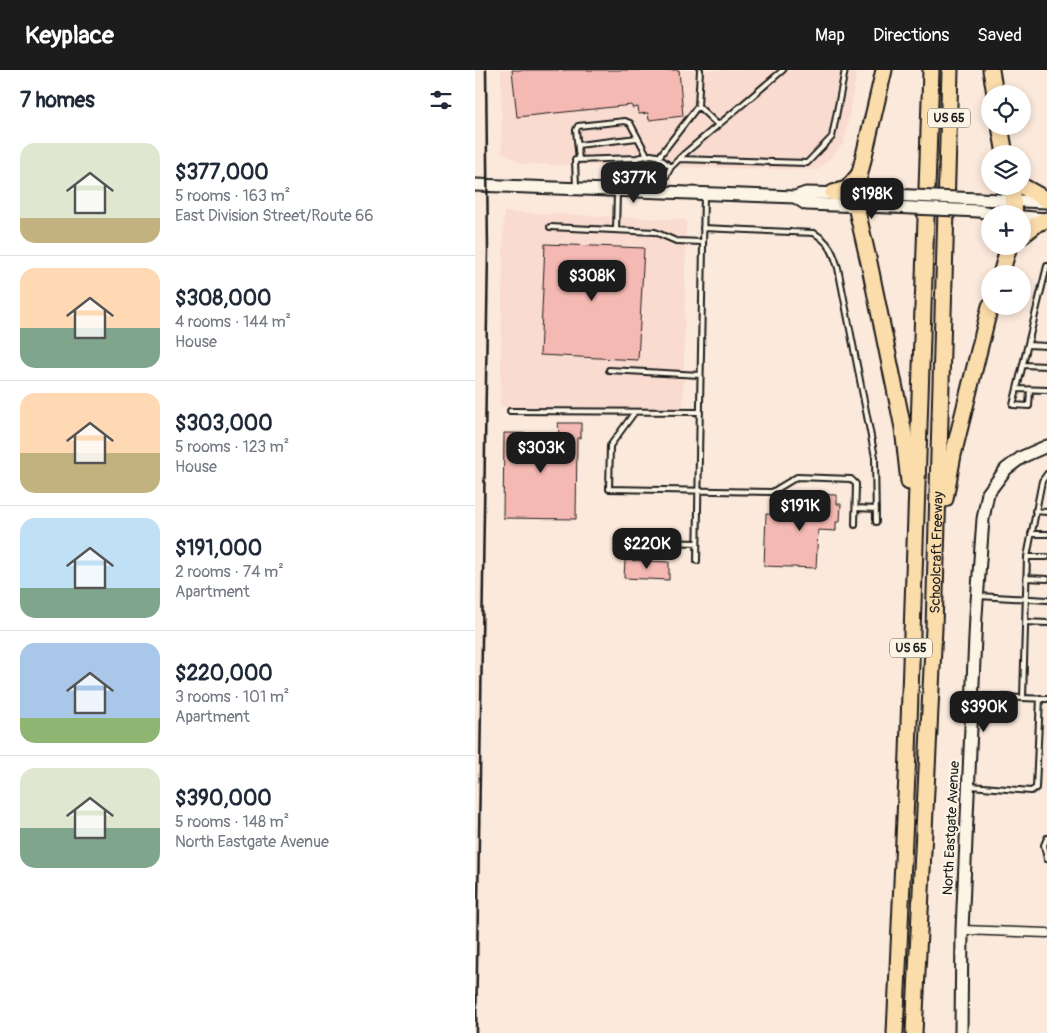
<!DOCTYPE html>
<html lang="en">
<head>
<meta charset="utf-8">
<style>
	body { margin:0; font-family:Pangolin,sans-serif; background:#f6f6f7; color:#1f2937; height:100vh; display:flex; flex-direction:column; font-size:19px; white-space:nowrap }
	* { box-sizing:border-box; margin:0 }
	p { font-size:16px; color:#747a83 }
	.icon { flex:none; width:28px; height:28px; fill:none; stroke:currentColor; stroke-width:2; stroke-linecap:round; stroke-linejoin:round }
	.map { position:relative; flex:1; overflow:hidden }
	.drawer { display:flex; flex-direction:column; background:#fff; width:475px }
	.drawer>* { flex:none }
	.fabs { position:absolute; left:506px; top:15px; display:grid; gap:10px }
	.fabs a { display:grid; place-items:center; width:50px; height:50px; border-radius:50%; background:#fff; box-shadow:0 2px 8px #0003; font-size:25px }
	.price { position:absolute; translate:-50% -42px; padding:0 11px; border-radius:10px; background:#1c1c1c; color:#fff; font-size:16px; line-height:32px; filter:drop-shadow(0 1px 2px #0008) }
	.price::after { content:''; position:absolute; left:50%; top:30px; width:15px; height:11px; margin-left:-8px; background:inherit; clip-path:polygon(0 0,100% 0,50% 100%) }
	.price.selected { background:#222; color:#fff }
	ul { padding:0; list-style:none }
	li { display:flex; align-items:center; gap:15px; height:125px; padding:0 20px }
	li+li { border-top:1px solid #e0e1e3 }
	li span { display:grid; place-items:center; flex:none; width:140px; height:100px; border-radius:15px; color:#555 }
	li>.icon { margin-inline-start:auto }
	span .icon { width:60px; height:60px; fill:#fffc; stroke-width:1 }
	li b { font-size:21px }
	h2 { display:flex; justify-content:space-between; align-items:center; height:60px; padding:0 20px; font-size:21px }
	header { display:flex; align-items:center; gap:30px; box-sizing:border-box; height:70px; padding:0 25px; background:#1c1c1c; color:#fff }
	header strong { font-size:24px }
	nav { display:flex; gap:28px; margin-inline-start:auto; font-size:18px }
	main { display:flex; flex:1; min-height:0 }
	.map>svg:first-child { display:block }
	.built { fill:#f9dbcf }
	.building { fill:#f5b9b3; stroke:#1c1c1c }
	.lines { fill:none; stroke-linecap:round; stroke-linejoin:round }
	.lane-casing { stroke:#1c1c1c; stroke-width:8 }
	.street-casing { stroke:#1c1c1c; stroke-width:11 }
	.secondary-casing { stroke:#1c1c1c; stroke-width:15 }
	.highway-casing { stroke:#1c1c1c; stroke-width:19 }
	.lane { stroke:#fcf5e5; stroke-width:4 }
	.street { stroke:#fcf5e5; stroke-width:8 }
	.secondary { stroke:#fcf5e5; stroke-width:11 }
	.highway { stroke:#fbdcab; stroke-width:15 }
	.rail { stroke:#1c1c1c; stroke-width:2.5 }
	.secondary-bridge-casing { stroke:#1c1c1c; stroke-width:15; stroke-linecap:butt }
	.secondary-bridge { stroke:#fcf5e5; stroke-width:11 }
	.labels { text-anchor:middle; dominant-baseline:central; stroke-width:4.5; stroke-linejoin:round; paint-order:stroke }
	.shield { fill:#fcf5e5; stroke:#5f5d58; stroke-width:1 }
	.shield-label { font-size:12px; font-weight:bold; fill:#1c1c1c }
	.street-label { font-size:14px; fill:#1c1c1c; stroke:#fcf5e5 }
</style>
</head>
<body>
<header>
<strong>Keyplace</strong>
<nav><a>Map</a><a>Directions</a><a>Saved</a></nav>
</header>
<main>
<section class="drawer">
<h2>7 homes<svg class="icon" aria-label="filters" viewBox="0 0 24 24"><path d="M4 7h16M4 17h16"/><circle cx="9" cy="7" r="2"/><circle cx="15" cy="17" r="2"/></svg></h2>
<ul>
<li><span style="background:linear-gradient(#dfe7d0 75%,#c2b280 0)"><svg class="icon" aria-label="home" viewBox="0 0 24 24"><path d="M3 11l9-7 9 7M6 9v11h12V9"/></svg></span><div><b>$377,000</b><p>5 rooms · 163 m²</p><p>East Division Street/Route 66</p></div></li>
<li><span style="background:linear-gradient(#ffd9b3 60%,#7fa58c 0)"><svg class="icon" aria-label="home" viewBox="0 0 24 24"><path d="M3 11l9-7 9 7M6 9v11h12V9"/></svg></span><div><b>$308,000</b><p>4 rooms · 144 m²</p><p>House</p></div></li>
<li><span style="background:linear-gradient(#ffd9b3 60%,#c2b280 0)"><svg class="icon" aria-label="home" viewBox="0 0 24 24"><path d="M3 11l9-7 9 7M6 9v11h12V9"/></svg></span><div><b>$303,000</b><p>5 rooms · 123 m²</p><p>House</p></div></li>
<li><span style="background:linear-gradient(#bfe0f5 70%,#7fa58c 0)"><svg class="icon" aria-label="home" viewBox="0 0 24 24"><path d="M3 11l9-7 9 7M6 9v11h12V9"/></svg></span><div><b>$191,000</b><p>2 rooms · 74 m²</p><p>Apartment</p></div></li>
<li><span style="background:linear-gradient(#a9c7e8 75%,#8fb573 0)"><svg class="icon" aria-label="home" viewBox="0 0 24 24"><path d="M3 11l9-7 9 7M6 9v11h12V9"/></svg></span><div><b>$220,000</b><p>3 rooms · 101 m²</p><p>Apartment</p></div></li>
<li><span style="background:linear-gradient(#dfe7d0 60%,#7fa58c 0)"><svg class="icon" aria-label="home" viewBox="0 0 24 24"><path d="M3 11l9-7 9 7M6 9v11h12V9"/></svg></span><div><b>$390,000</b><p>5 rooms · 148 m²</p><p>North Eastgate Avenue</p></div></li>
</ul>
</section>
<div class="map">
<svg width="572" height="963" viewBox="0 0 572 963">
	<rect width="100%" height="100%" fill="#fbe9db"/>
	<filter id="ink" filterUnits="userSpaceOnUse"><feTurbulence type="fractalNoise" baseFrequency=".02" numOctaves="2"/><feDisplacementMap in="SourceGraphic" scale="10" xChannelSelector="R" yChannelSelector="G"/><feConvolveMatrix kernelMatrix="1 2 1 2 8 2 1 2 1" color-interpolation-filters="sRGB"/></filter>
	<g filter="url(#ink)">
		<path class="built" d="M26 0H382L369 73 343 100 47 94 27 82Z
			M29 142 211 150 208 339 25 337Z"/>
		<path class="building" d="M37 0H204L208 46 174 50 173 43 164 44 163 37 157 38V35L42 47Z
			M70 174 169 178 163 290 65 285Z
			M83 353H106V368H102L101 449 28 448 29 363 84 364Z
			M327 424 362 425V434H366L365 452H361V461L343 460 341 498 289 496 291 444 327 445Z
			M150 490 194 492V510L149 508Z"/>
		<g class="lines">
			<defs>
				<path id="lane" d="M225 0 223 36 243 55
					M103 75 162 68
					M184 87 223 36
					M204 89 332 93 357 67 370 0
					M104 90 101 60 103 56 150 51 155 53 172 85
					M101 117 100 90 162 88 176 85 182 86 196 97
					M184 120 196 97 209 84 308 0
					M75 157 180 162 201 171 227 172
					M228 158 339 163C354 172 358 181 363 198L400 387 401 452
					M141 160 142 123
					M553 275 572 276
					M548 295 572 296
					M134 300 225 305
					M542 319 572 320
					M555 320 554 336 538 335 572 196
					M35 341 224 342
					M159 343 135 376 134 419 297 422 322 407 376 409 381 414 380 455
					M381 438 401 439
					M560 441 572 442
					M556 464H572
					M153 471 222 473
					M552 487H572
					M222 491 229 125
					M552 508 572 509
					M504 526 572 530
					M550 552 572 553
					M500 626 572 629
					M548 628 552 487 567 411 572 404
					M496 716 556 721 561 718 565 628
					M572 768 569 775 572 789"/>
				<path id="street" d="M487 860 572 863"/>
				<path id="secondary" d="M0 115 320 127 331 123 417 125
					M320 127 331 134 415 137
					M503 129 572 132
					M504 141 520 144
					M548 147 571 149
					M486 963 487 860 501 545 508 449 513 423 531 399 547 387 572 376"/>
				<g id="highway">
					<path d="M409 0 380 124 381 136 395 197 428 358 434 412"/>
					<path d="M516 0 520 24"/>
					<path d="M525 56 530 84"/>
					<path d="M537 116 540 144"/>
					<path d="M547 116 572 130"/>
					<path d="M358 123 372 119 383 106"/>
					<path d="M548 165 563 153 572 150"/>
					<path d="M526 204 534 176"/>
					<path d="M470 429 478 385 515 236"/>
					<path d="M420 963 433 683 456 0"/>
					<path id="s1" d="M439 963 459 558 475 0"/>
				</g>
			</defs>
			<use href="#lane" class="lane-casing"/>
			<use href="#street" class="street-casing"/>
			<use href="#secondary" class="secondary-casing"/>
			<use href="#highway" class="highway-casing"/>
			<use href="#lane" class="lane"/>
			<use href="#street" class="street"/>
			<use href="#secondary" class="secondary"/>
			<use href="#highway" class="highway"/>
			<path class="rail" d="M1 963 13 181 11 0"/>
			<defs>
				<path id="secondary-bridge" d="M417 125 503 129
					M415 137 504 141"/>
			</defs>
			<use href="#secondary-bridge" class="secondary-bridge-casing"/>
			<use href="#secondary-bridge" class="secondary-bridge"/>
		</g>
	</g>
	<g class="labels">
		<g class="shield">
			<rect x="453" y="38.5" width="42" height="19" rx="4"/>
			<rect x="415" y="568.5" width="42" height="19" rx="4"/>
		</g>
		<g class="shield-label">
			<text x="474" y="48">US 65</text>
			<text x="436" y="578">US 65</text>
		</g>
		<g class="street-label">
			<text stroke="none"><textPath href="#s1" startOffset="481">Schoolcraft Freeway</textPath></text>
			<text transform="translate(476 758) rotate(-87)">North Eastgate Avenue</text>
		</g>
	</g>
</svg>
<div class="fabs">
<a><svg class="icon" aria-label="locate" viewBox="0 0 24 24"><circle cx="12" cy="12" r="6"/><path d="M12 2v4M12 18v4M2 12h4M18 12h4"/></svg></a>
<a><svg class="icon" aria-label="layers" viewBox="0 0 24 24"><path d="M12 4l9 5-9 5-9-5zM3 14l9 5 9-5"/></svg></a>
<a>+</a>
<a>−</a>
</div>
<b class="price selected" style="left:159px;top:134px">$377K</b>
<b class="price" style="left:397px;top:150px">$198K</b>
<b class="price" style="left:117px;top:232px">$308K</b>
<b class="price" style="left:66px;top:404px">$303K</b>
<b class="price" style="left:325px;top:462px">$191K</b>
<b class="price" style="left:172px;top:500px">$220K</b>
<b class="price" style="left:509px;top:663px">$390K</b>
</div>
</main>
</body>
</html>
